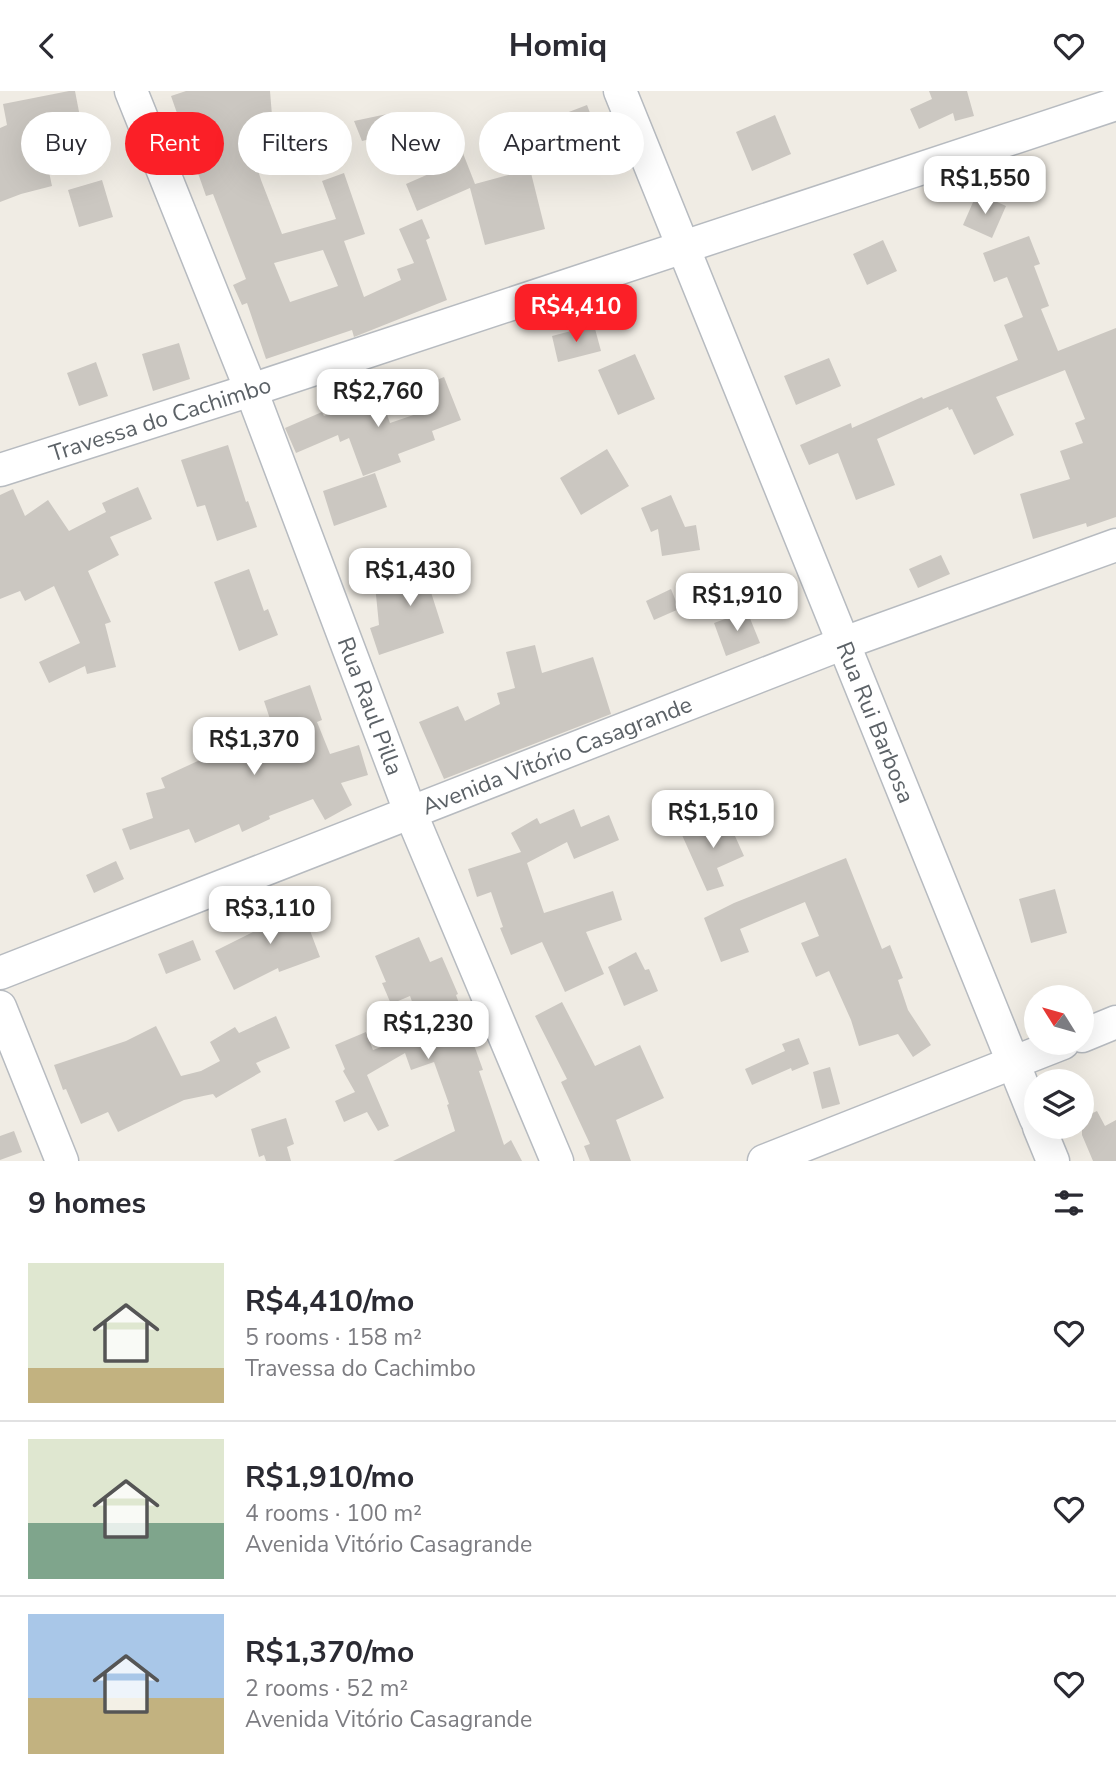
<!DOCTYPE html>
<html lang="en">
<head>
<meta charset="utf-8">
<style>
	body { margin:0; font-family:"Nunito Sans",sans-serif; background:#f7f7f7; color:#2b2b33; height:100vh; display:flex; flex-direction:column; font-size:26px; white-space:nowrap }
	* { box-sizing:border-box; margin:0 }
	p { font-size:23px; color:#7c7c81 }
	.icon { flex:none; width:38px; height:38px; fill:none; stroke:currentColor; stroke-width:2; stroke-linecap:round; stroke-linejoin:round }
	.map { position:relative; height:1070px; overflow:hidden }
	.sheet { display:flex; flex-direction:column; background:#fff; flex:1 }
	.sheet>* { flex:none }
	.top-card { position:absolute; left:21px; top:21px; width:700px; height:63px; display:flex; gap:14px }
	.needle { width:46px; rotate:307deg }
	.tools { position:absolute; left:1024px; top:894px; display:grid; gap:14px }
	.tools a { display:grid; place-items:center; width:70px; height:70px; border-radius:50%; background:#fff; box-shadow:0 7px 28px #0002; font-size:35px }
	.price { position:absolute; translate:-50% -60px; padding:0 16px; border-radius:14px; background:#fff; color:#222; font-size:23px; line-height:46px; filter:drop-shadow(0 2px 4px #0008) }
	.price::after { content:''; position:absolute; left:50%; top:42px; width:21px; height:16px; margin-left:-10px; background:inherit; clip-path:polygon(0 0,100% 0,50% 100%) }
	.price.on { background:#fb1f27; color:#fff }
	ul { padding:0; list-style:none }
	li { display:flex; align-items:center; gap:21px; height:175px; padding:0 28px }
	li+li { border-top:2px solid #e1e1e2 }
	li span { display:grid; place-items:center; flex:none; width:196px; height:140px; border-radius:0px; color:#555 }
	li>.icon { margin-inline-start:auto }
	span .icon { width:84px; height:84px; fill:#fffc; stroke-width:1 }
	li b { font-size:30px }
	h2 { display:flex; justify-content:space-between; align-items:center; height:84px; padding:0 28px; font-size:30px }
	.pill { padding:0 24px; border-radius:32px; background:#fff; box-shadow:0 7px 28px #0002; font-size:24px; line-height:63px }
	.pill.on { background:#fb1f27; color:#fff }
	header { display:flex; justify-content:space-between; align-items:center; height:91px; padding:0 28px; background:#fff; font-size:32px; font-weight:700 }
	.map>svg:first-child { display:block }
	.building { fill:#cbc7c1; fill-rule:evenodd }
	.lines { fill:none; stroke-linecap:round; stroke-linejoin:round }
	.minor-casing { stroke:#b7bbc0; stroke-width:35 }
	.minor { stroke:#fff; stroke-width:32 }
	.labels { text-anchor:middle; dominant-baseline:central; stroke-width:7; stroke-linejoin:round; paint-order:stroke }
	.street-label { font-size:23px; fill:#5c6267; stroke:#fff }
</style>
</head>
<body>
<header><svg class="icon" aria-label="back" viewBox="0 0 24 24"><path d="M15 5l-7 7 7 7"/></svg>Homiq<svg class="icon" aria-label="heart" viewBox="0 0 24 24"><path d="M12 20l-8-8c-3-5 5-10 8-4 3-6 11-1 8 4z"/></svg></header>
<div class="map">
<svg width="1116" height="1070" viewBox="0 0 1116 1070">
	<rect width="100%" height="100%" fill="#f0ece4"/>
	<path class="building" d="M69 0H75L80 26 39 34 52 95 21 103 0 111V37L7 34 3 13Z
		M186 0H270L274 49 249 51 261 89 282 143 336 128 322 90 344 82 365 143 344 150 364 206 401 189 397 178 414 172 399 138 422 128 430 147 426 149 447 209 354 246 352 239 266 268 247 212 242 214 233 194 246 188 213 103 206 105 171 5ZM323 159 338 195 290 211 274 172Z
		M929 0H967L974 25 955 30 953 22 919 38 910 18 932 8Z
		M587 14 601 51 540 74 527 37Z
		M392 22 396 42 362 50 354 30Z
		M775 24 791 63 752 80 736 41Z
		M450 29 475 93 530 78 545 138 485 154 470 97 417 120 406 93 431 82 415 43Z
		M102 89 113 126 79 136 68 99Z
		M977 102 1006 115 992 147 963 134Z
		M1029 145 1040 173 1034 175 1049 215 1041 218 1058 260 1116 237V426L1087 436 1086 432 1033 448 1020 403 1070 388 1060 360 1083 352 1075 332 1085 328 1065 279 996 306 1014 344 974 364 952 318 949 319 948 316 877 348 895 394 856 409 838 362 809 374 800 354 851 332 852 337 922 306 923 308 1018 269 1004 234 1023 226 1007 186 994 191 983 162Z
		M883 149 897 180 867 194 853 163Z
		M594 234 601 260 558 271 552 245Z
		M179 252 190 288 153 300 142 263Z
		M635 263 655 308 618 324 598 279Z
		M829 267 841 295 796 314 784 285Z
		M96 271 108 305 79 315 67 282Z
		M444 286 461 329 432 340 435 349 398 363 401 371 363 385 349 347 340 351 338 344 296 362 285 337 322 321 324 325 380 304 390 332 434 317 425 294Z
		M228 354 246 411 248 410 257 436 217 450 205 414 197 416 181 369Z
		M607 358 629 395 581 424 560 387Z
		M375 382 387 416 334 435 323 400Z
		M138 396 152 428 110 446 119 464 88 480 111 531 105 533 116 576 87 583 85 575 49 592 39 571 80 552 54 495 25 510 20 500 0 508V404L13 398 25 425 48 409 69 440 106 421 102 412Z
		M671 404 685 436 696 434 700 459 662 465 658 438 651 441 641 417Z
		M941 464 950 483 918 497 909 478Z
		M449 467 451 493 429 495 444 542 379 564 370 537 379 534 375 494 402 491V482H425L428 492 426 469Z
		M249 478 264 520 268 518 278 544 239 560 214 491Z
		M671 498 679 518 654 529 646 510Z
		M747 520 760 552 726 565 714 532Z
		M535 554 542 582 593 566 611 623 444 688 419 631 458 615 465 630 500 613 497 602 515 597 506 561Z
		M310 594 322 629 317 631 330 663 359 654 368 684 341 692 352 714 325 729 313 708 269 725 270 728 242 741 239 733 195 752 189 738 130 759 122 738 153 727 146 702 165 697 161 687 226 657 222 648 270 628 264 610Z
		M574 718 581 736 609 724 619 749 574 768 567 751 527 772 544 822 613 800 622 829 586 841 604 883 565 901 542 851 511 864 500 837 503 836 491 801 477 806 468 778 521 761 511 742 537 727 540 733Z
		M726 725 744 765 717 777 724 795 707 800 682 744Z
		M846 767 882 858 890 854 903 887 898 889 908 919 931 954 913 966 898 943 859 955 851 929 829 880 816 886 801 852 819 845 805 811 740 838 749 861 721 871 704 827 734 812Z
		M116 770 124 788 94 802 86 784Z
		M1055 798 1067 842 1031 852 1019 808Z
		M298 808 320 866 279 881 278 877 234 899 215 860 263 836 258 824Z
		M419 846 430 871 442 866 458 903 456 904 483 979 479 980 504 1054 511 1049 522 1070H393L455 1040 447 1014 449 1013 434 971 411 979 405 962 367 984 389 1035 378 1040 367 1021 344 1031 335 1010 355 1001 343 980 345 978 335 954 366 941 373 959 423 941 410 905 391 913 382 892 386 891 375 865Z
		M193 849 201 869 166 883 158 863Z
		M636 861 645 879 649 878 658 900 624 915 608 876Z
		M562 911 595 975 640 954 664 1007 616 1029 631 1070H590L584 1055 590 1053 561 991 567 988 535 925Z
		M276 925 290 957 256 972 261 981 216 1007 213 1003 184 1009 118 1041 108 1021 81 1033 66 998 63 999 54 974 126 950 156 935 181 985 201 980 220 970 210 951 235 936 239 942Z
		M799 947 809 973 792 980 791 977 752 994 745 978 785 960 782 953Z
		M830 976 840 1013 822 1018 813 981Z
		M1097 1020 1105 1035 1116 1029V1070H1093L1082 1044V1027Z
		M286 1027 294 1053 287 1056 291 1070H266L264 1064 259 1066 251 1038Z
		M14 1040 22 1061 0 1069V1045Z"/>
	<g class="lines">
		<defs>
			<g id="minor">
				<path id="s1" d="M131 0 251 299 411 723 557 1070"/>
				<path id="s2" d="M620 0 1036 1028"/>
				<path id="s3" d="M0 379 251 299 1116 13"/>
				<path id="s4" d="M0 882 844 552 1116 454"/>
				<path d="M0 916 62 1070"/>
				<path d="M1082 945 1116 931"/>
				<path d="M1039 1036 1053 1070"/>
				<path d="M764 1070 1063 952"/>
			</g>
		</defs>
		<use href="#minor" class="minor-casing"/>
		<use href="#minor" class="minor"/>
	</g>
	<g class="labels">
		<g class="street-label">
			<text stroke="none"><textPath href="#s3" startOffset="168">Travessa do Cachimbo</textPath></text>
			<text stroke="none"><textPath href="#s1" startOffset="660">Rua Raul Pilla</textPath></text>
			<text stroke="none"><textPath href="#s2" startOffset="681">Rua Rui Barbosa</textPath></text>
			<text stroke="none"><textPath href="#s4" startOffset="598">Avenida Vitório Casagrande</textPath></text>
		</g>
	</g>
</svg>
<div class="tools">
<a><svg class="needle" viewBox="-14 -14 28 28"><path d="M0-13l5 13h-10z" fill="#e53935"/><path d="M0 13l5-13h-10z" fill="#7c7c81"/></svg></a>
<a><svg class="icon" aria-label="layers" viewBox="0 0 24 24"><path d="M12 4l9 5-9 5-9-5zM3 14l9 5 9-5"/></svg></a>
</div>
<b class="price" style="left:985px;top:125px">R$1,550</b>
<b class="price on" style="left:576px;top:253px">R$4,410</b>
<b class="price" style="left:378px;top:338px">R$2,760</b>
<b class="price" style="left:410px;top:517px">R$1,430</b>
<b class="price" style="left:737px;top:542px">R$1,910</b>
<b class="price" style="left:254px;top:686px">R$1,370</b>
<b class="price" style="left:713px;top:759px">R$1,510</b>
<b class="price" style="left:270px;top:855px">R$3,110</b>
<b class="price" style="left:428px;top:970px">R$1,230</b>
<div class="top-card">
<a class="pill">Buy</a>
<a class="pill on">Rent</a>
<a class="pill">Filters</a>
<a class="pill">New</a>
<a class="pill">Apartment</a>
</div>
</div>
<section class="sheet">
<h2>9 homes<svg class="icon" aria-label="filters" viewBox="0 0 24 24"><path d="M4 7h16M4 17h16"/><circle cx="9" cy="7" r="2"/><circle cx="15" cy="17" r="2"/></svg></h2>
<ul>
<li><span style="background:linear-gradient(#dfe7d0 75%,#c2b280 0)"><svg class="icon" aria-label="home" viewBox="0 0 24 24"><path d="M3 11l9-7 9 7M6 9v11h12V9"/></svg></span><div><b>R$4,410/mo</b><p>5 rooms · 158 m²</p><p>Travessa do Cachimbo</p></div><svg class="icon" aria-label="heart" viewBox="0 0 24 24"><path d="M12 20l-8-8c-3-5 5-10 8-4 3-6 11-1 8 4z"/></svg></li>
<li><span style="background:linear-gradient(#dfe7d0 60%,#7fa58c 0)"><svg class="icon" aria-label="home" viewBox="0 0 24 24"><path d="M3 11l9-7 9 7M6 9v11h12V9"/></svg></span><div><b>R$1,910/mo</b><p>4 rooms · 100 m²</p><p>Avenida Vitório Casagrande</p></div><svg class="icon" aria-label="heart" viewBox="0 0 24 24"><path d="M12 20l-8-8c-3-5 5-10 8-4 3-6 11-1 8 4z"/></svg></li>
<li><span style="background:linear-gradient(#a9c7e8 60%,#c2b280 0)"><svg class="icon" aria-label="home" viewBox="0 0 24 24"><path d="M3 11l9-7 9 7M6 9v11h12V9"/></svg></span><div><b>R$1,370/mo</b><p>2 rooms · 52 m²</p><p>Avenida Vitório Casagrande</p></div><svg class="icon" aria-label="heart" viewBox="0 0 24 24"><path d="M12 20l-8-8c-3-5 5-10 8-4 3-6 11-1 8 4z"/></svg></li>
</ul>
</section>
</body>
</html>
